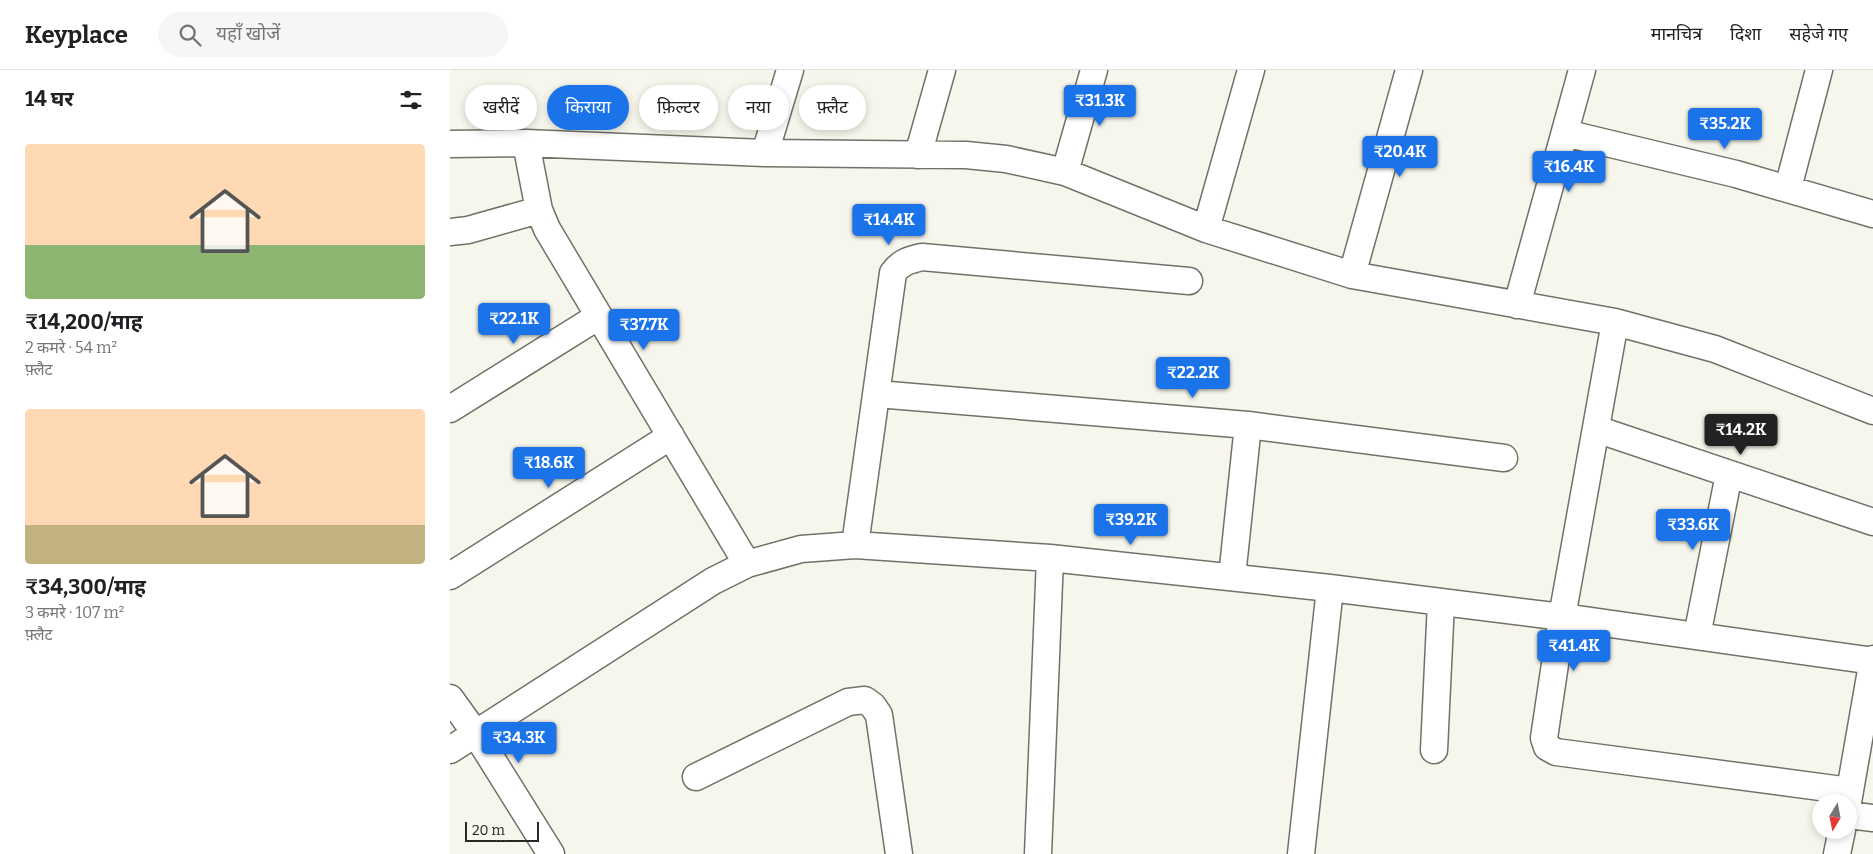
<!DOCTYPE html>
<html lang="hi">
<head>
<meta charset="utf-8">
<style>
	body { margin:0; font-family:Bitter,"Noto Sans Devanagari",serif; background:#f6f6f6; color:#202124; height:100vh; display:flex; flex-direction:column; font-size:19px; white-space:nowrap }
	* { box-sizing:border-box; margin:0 }
	p { font-size:16px; color:#757577 }
	.icon { flex:none; width:28px; height:28px; fill:none; stroke:currentColor; stroke-width:2; stroke-linecap:round; stroke-linejoin:round }
	.map { position:relative; flex:1; overflow:hidden }
	.sheet { display:flex; flex-direction:column; background:#fff; width:450px }
	.sheet>* { flex:none }
	.hud { position:absolute; left:15px; top:15px; width:475px; height:45px; display:flex; gap:10px }
	.needle { width:32px; rotate:190deg }
	.controls { position:absolute; left:1362px; top:724px; display:grid; gap:10px }
	.controls a { display:grid; place-items:center; width:45px; height:45px; border-radius:50%; background:#fff; box-shadow:0 2px 8px #0003; font-size:25px }
	.scale { position:absolute; left:15px; bottom:12px; width:74px; box-sizing:border-box; padding-left:5px; border:2px solid #272723; border-top:0; font-size:14px; line-height:18px; white-space:nowrap; color:#272723; -webkit-text-stroke:4px #f7f6ec; paint-order:stroke }
	.price { position:absolute; translate:-50% -42px; padding:0 11px; border-radius:5px; background:#1a73e8; color:#fff; font-size:16px; line-height:32px; filter:drop-shadow(0 1px 2px #0008) }
	.price::after { content:''; position:absolute; left:50%; top:30px; width:15px; height:11px; margin-left:-8px; background:inherit; clip-path:polygon(0 0,100% 0,50% 100%) }
	.price.on { background:#222; color:#fff }
	ul { padding:0; list-style:none }
	li { display:grid; align-content:center; gap:10px; height:265px; padding:0 25px }
	li span { display:grid; place-items:center; height:155px; border-radius:5px; color:#555 }
	li>.icon { margin-inline-start:auto }
	span .icon { width:90px; height:90px; fill:#fffc; stroke-width:1 }
	li b { font-size:21px }
	h2 { display:flex; justify-content:space-between; align-items:center; height:60px; padding:0 25px; font-size:21px }
	.tag { padding:0 18px; border-radius:22px; background:#fff; box-shadow:0 2px 8px #0003; font-size:18px; line-height:45px }
	.tag.on { background:#1a73e8; color:#fff }
	header { display:flex; align-items:center; gap:30px; box-sizing:border-box; height:70px; padding:0 25px; background:#fff; border-bottom:1px solid #e0e0e0 }
	header strong { font-size:24px }
	nav { display:flex; gap:28px; margin-inline-start:auto; font-size:18px }
	.search { width:350px; height:45px; background:#f6f6f6; display:flex; align-items:center; gap:12px; box-sizing:border-box; padding:0 18px; border-radius:28px; color:#757577; font-size:19px }
	main { display:flex; flex:1; min-height:0 }
	.map>svg:first-child { display:block }
	.lines { fill:none; stroke-linecap:round; stroke-linejoin:round }
	.minor-casing { stroke:#727168; stroke-width:29 }
	.minor { stroke:#fff; stroke-width:26 }
</style>
</head>
<body>
<header>
<strong>Keyplace</strong>
<div class="search"><svg class="icon" aria-label="search" viewBox="0 0 24 24"><circle cx="10" cy="10" r="6"/><path d="M15 15l6 6"/></svg>यहाँ खोजें</div>
<nav><a>मानचित्र</a><a>दिशा</a><a>सहेजे गए</a></nav>
</header>
<main>
<section class="sheet">
<h2>14 घर<svg class="icon" aria-label="filters" viewBox="0 0 24 24"><path d="M4 7h16M4 17h16"/><circle cx="9" cy="7" r="2"/><circle cx="15" cy="17" r="2"/></svg></h2>
<ul>
<li><span style="background:linear-gradient(#ffd9b3 65%,#8fb573 0)"><svg class="icon" aria-label="home" viewBox="0 0 24 24"><path d="M3 11l9-7 9 7M6 9v11h12V9"/></svg></span><div><b>₹14,200/माह</b><p>2 कमरे · 54 m²</p><p>फ़्लैट</p></div></li>
<li><span style="background:linear-gradient(#ffd9b3 75%,#c2b280 0)"><svg class="icon" aria-label="home" viewBox="0 0 24 24"><path d="M3 11l9-7 9 7M6 9v11h12V9"/></svg></span><div><b>₹34,300/माह</b><p>3 कमरे · 107 m²</p><p>फ़्लैट</p></div></li>
</ul>
</section>
<div class="map">
<svg width="1423" height="784" viewBox="0 0 1423 784">
	<rect width="100%" height="100%" fill="#f7f6ec"/>
	<g class="lines">
		<defs>
			<path id="minor" d="M1115 63 1286 104 1423 144
				M76 73 89 140 97 159 297 494
				M0 74 76 73 315 83 516 85 556 89 615 102 756 159 902 205 1165 252 1265 279 1423 341
				M315 83 340 0
				M468 85 492 0
				M615 102 644 0
				M1338 118 1369 0
				M756 159 801 0
				M0 162 18 160 89 140
				M902 205 959 0
				M1067 235 1132 0
				M1165 252 1112 547 1094 668 1097 677 1106 682 1400 721
				M427 324 798 355 1054 388
				M0 339 149 246
				M1146 359 1423 452
				M405 475 443 203C451 192 459 190 472 187L739 211
				M0 506 221 366
				M782 507 798 355
				M1247 566 1279 404
				M0 628 26 664 101 784
				M0 680 263 511 297 494 351 479 405 475 600 488 880 518 1112 547 1423 591
				M984 680 991 532
				M246 707 398 632 415 630 423 636 429 645 449 784
				M1398 732 1423 589
				M1399 745 1423 748
				M588 784 600 488
				M851 784 880 518
				M1387 784 1392 760"/>
		</defs>
		<use href="#minor" class="minor-casing"/>
		<use href="#minor" class="minor"/>
	</g>
</svg>
<div class="controls">
<a><svg class="needle" viewBox="-14 -14 28 28"><path d="M0-13l5 13h-10z" fill="#e53935"/><path d="M0 13l5-13h-10z" fill="#757577"/></svg></a>
</div>
<div class="scale">20 m</div>
<b class="price" style="left:650px;top:57px">₹31.3K</b>
<b class="price" style="left:1275px;top:80px">₹35.2K</b>
<b class="price" style="left:950px;top:108px">₹20.4K</b>
<b class="price" style="left:1119px;top:123px">₹16.4K</b>
<b class="price" style="left:439px;top:176px">₹14.4K</b>
<b class="price" style="left:64px;top:275px">₹22.1K</b>
<b class="price" style="left:194px;top:281px">₹37.7K</b>
<b class="price" style="left:743px;top:329px">₹22.2K</b>
<b class="price on" style="left:1291px;top:386px">₹14.2K</b>
<b class="price" style="left:99px;top:419px">₹18.6K</b>
<b class="price" style="left:681px;top:476px">₹39.2K</b>
<b class="price" style="left:1243px;top:481px">₹33.6K</b>
<b class="price" style="left:1124px;top:602px">₹41.4K</b>
<b class="price" style="left:69px;top:694px">₹34.3K</b>
<div class="hud">
<a class="tag">खरीदें</a>
<a class="tag on">किराया</a>
<a class="tag">फ़िल्टर</a>
<a class="tag">नया</a>
<a class="tag">फ़्लैट</a>
</div>
</div>
</main>
</body>
</html>
